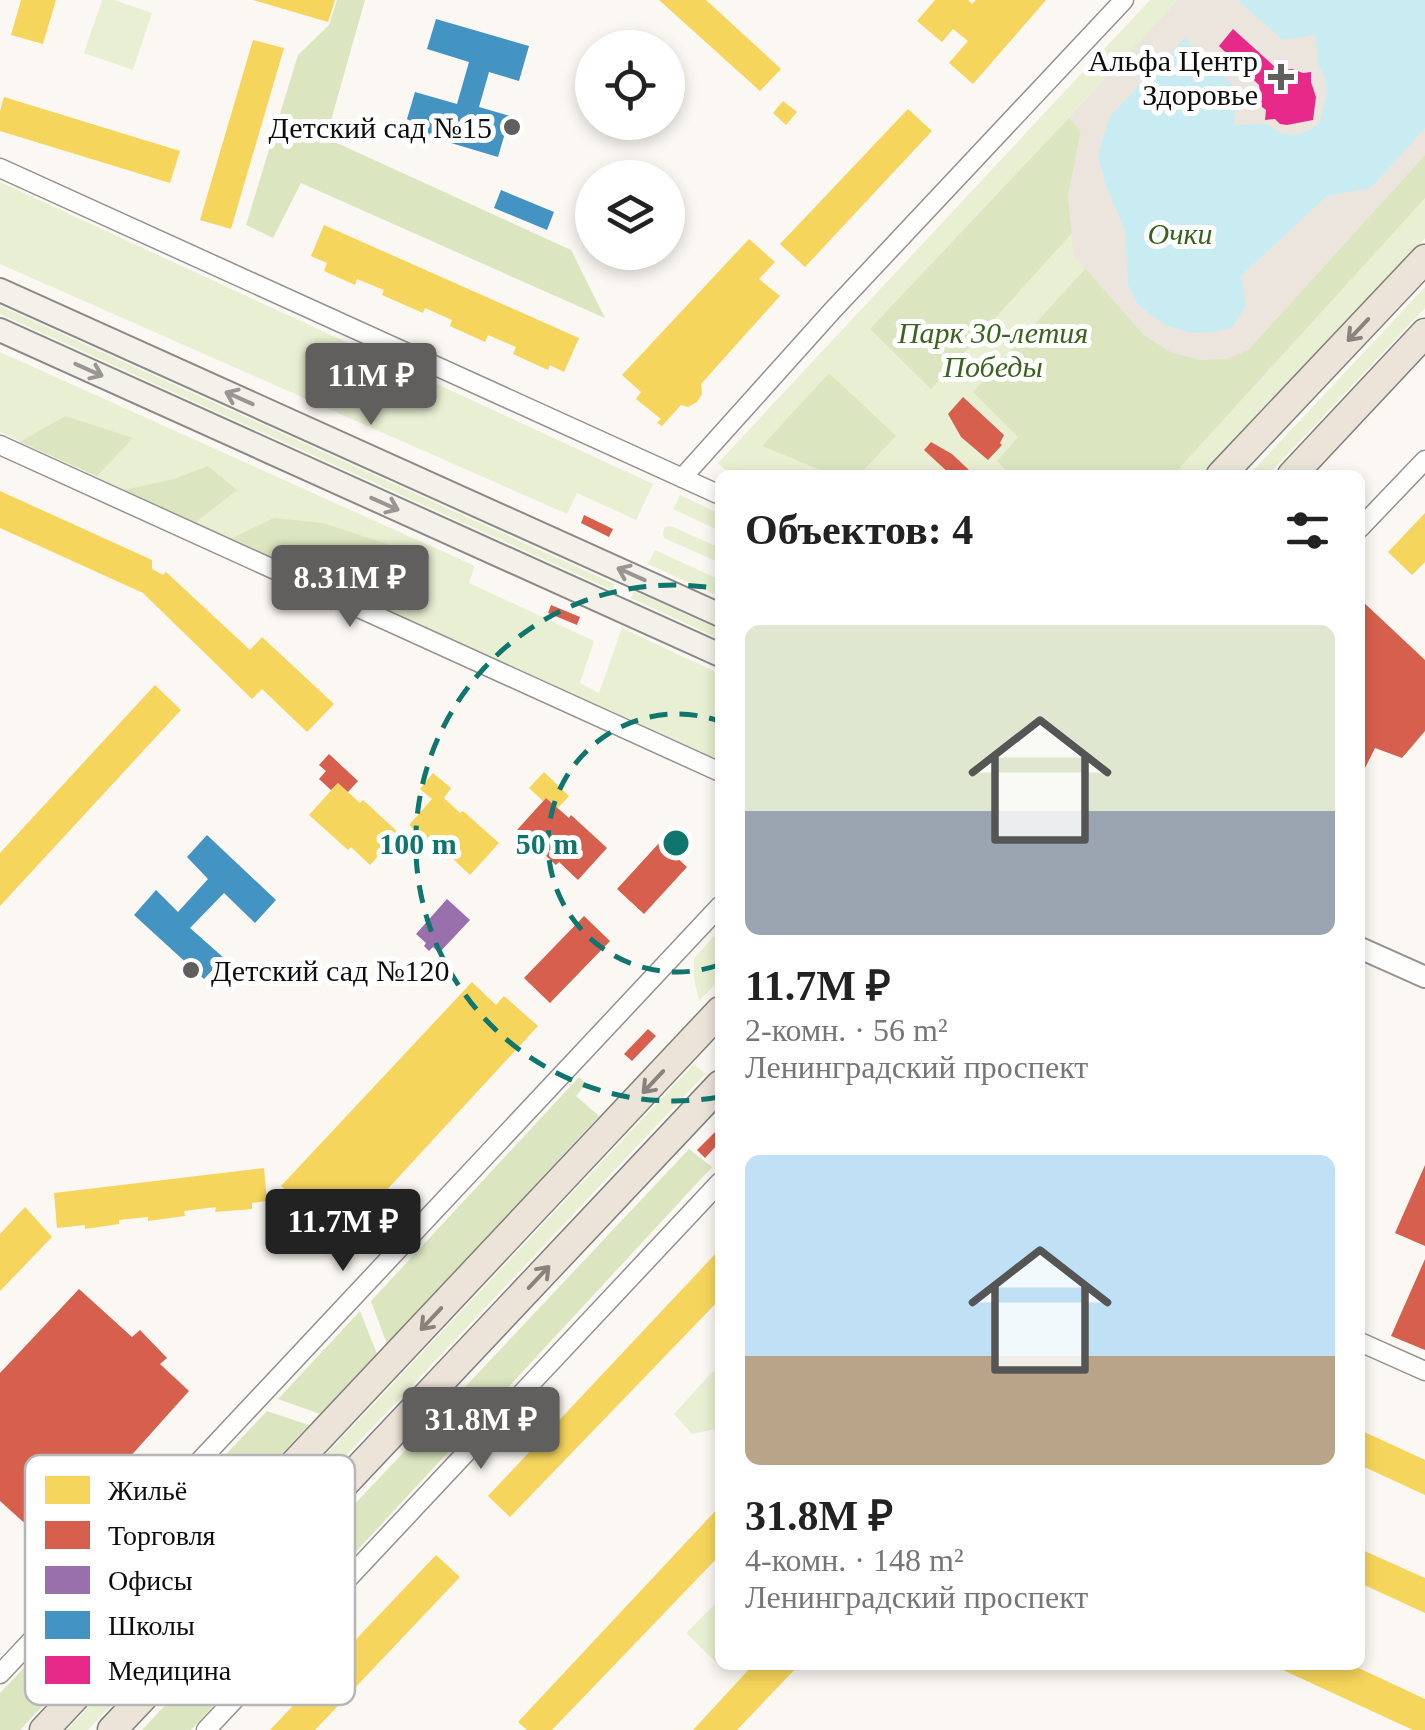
<!DOCTYPE html>
<html lang="ru">
<head>
<meta charset="utf-8">
<style>
	body { margin:0; font-family:Georgia,serif; background:#f6f6f6; color:#222; height:100vh; display:flex; flex-direction:column; font-size:38px; white-space:nowrap }
	* { box-sizing:border-box; margin:0 }
	p { font-size:32px; color:#767676 }
	.icon { flex:none; width:55px; height:55px; fill:none; stroke:currentColor; stroke-width:2; stroke-linecap:round; stroke-linejoin:round }
	.map { position:relative; flex:1; overflow:hidden }
	.details { position:absolute; left:715px; top:470px; width:650px; height:1200px; display:flex; flex-direction:column; background:#fff; border-radius:15px; box-shadow:0 5px 15px #0003 }
	.details>* { flex:none }
	.fabs { position:absolute; left:575px; top:30px; display:grid; gap:20px }
	.fabs a { display:grid; place-items:center; width:110px; height:110px; border-radius:50%; background:#fff; box-shadow:0 5px 15px #0003; font-size:50px }
	.price { position:absolute; translate:-50% -85px; padding:0 22px; border-radius:10px; background:#605f5d; color:#fff; font-size:32px; line-height:65px; filter:drop-shadow(0 2px 5px #0008) }
	.price::after { content:''; position:absolute; left:50%; top:60px; width:30px; height:22px; margin-left:-15px; background:inherit; clip-path:polygon(0 0,100% 0,50% 100%) }
	.price.active { background:#222; color:#fff }
	ul { padding:0; list-style:none }
	li { display:grid; align-content:center; gap:20px; height:530px; padding:0 30px }
	li span { display:grid; place-items:center; height:310px; border-radius:15px; color:#555 }
	li>.icon { margin-inline-start:auto }
	span .icon { width:180px; height:180px; fill:#fffc; stroke-width:1 }
	li b { font-size:42px }
	h2 { display:flex; justify-content:space-between; align-items:center; height:120px; padding:0 30px; font-size:42px }
	.map>svg:first-child { display:block }
	.green { fill:#e9efd2 }
	.forest { fill:#dbe6c0 }
	.plaza { fill:#ebe5dd; fill-rule:evenodd }
	.water { fill:#c9ecf3 }
	.homes { fill:#f6d55c }
	.shops { fill:#d6604d }
	.offices { fill:#9970ab }
	.schools { fill:#4393c3 }
	.health { fill:#e7298a }
	.lines { fill:none; stroke-linecap:round; stroke-linejoin:round }
	.minor-casing { stroke:#949290; stroke-width:21 }
	.tertiary-casing { stroke:#949290; stroke-width:24 }
	.secondary-casing { stroke:#8b8987; stroke-width:26 }
	.primary-casing { stroke:#81807d; stroke-width:31 }
	.minor { stroke:#fefefd; stroke-width:18 }
	.tertiary { stroke:#fefefd; stroke-width:20 }
	.secondary { stroke:#f4f1ea; stroke-width:22 }
	.primary { stroke:#ece3d9; stroke-width:28 }
	.oneway { stroke:#88837d }
	.oneway2 { stroke:#989692 }
	.ring { fill:none; stroke:#0f766e; stroke-width:5; stroke-dasharray:18 12 }
	.poi-dot { fill:#605f5d; stroke:#fff; stroke-width:4 }
	.labels { text-anchor:middle; dominant-baseline:central; stroke-width:10; stroke-linejoin:round; paint-order:stroke }
	.poi-label { font-size:30px; fill:#0d0d0d; stroke:#fff; text-anchor:end }
	.park-label { font-size:30px; font-style:italic; fill:#3a631f; stroke:#fff }
	.key { fill:#fff; stroke:#b6b6b6; stroke-width:2.5 }
	.key-label { font-size:28px; fill:#0d0d0d }
	.centre { fill:#0f766e; stroke:#fff; stroke-width:5 }
	.ring-label { font-size:30px; text-anchor:middle; font-weight:bold; fill:#0f766e; stroke:#fff; stroke-width:10; stroke-linejoin:round; paint-order:stroke }
</style>
</head>
<body>
<div class="map">
<svg width="1425" height="1730" viewBox="0 0 1425 1730">
	<rect width="100%" height="100%" fill="#fbf7f2"/>
	<path class="green" d="M102 0H114L152 13 133 70 84 53Z
		M1150 0H1425V238L1202 475H731L718 463Z
		M0 182 653 484 636 520 577 493 567 514 0 264Z
		M1425 287V308L1268 475H1249Z
		M0 306 615 584 612 590 0 314Z
		M0 352 475 566 469 583 594 641 580 683 599 693 622 628 720 674V761L392 614 0 432Z
		M680 495 720 514V531L673 509Z
		M671 526 720 548V563L664 538 663 532 665 527Z
		M655 550 720 580V597L648 564Z
		M634 591 720 630V639L631 598Z
		M720 930V979L699 1001 694 978V958Z
		M694 1064 705 1074 88 1730H67Z
		M713 1371 720 1379V1428L692 1434 674 1414Z
		M720 1599V1662L718 1664 686 1633Z"/>
	<path class="forest" d="M337 0H365L326 138 571 250 605 318 301 183 273 238 246 225 298 55 329 25Z
		M1069 118 1081 130 1068 196 1072 233 931 389 870 329Z
		M1425 155V198L1173 475H1011L997 461 1018 437 973 392 1086 268 1144 335 1248 350Z
		M829 373 896 436 859 475H833L762 446Z
		M65 416 133 438 97 476 20 442Z
		M208 466 237 490 196 522 124 490 174 479Z
		M274 518 323 523 396 547 400 577 392 614 232 538Z
		M579 1077 586 1084 576 1096 599 1116 387 1344 371 1301Z
		M689 1149 712 1167 191 1730H142Z
		M360 1311 377 1354 320 1414 278 1399Z
		M267 1411 309 1425 20 1730H0V1693Z"/>
	<path class="plaza" d="M1178 0H1238L1282 40 1315 35 1318 64 1325 79 1327 91 1325 107 1320 123 1307 131 1293 135 1281 133 1266 124 1234 125 1105 183 1125 231 1126 255 1246 306 1241 276 1327 196 1371 188 1425 128V155L1248 350 1227 359 1201 360 1172 353 1144 335 1074 256 1068 196 1081 131 1069 118ZM1233 30 1274 66 1273 71 1292 69 1303 73 1311 72V82L1316 97 1315 104 1303 120 1287 125 1280 124 1275 119 1265 120 1266 110 1262 107 1259 85Z"/>
	<path class="water" d="M1238 0H1425V128L1371 188 1327 196 1241 276 1246 306 1232 328 1213 332 1192 333 1168 326 1150 315 1137 303 1128 285 1125 231 1105 183 1098 154 1110 116 1185 38 1237 89 1234 125 1266 124 1281 133 1293 135 1307 131 1320 123 1327 91 1325 79 1318 64 1315 35 1282 40Z"/>
	<path class="homes" d="M21 0H56L43 44 11 35Z
		M253 0H335L328 22Z
		M659 0H706L781 69 760 91Z
		M935 0H968L972 4 976 0H1046L973 84 949 63 968 41 953 29 942 42 917 21Z
		M253 40 284 48 231 229 200 220Z
		M4 97 180 151 170 183 0 131V111Z
		M783 101 797 112 786 125 773 113Z
		M908 109 932 131 805 267 780 244Z
		M324 225 579 338 564 372 550 365 548 370 513 354 516 347 488 335 485 342 450 326 452 320 425 308 423 313 382 295 384 290 357 279 355 285 324 271 327 263 311 256Z
		M749 239 775 262 759 279 780 296 701 384 702 394 697 402 688 407 681 405 662 426 657 423 661 419 636 399 641 392 622 375Z
		M0 491 152 560V569L163 575 166 572 250 650 262 637 334 704 307 732 262 689 252 699 143 593 0 528Z
		M1425 513V562L1412 575 1388 552Z
		M155 685 181 710 0 906V853Z
		M544 772 569 796 558 808 546 798 543 801 529 788Z
		M433 773 451 788 444 798 460 813 463 811 499 843 470 875 451 857 448 860 409 825 432 799 420 789Z
		M338 783 360 803 363 800 399 833 370 865 351 847 348 850 309 815Z
		M472 982 496 1005 504 996 538 1026 335 1246 298 1216 305 1208 281 1186Z
		M264 1168 267 1201 252 1203V1209L215 1212 216 1207 184 1211 185 1216 148 1221V1217L119 1220V1224L85 1229V1225L57 1228 54 1193Z
		M25 1207 52 1237 0 1291V1234Z
		M720 1249V1299L510 1517 488 1496Z
		M1360 1430 1425 1460V1495L1360 1465Z
		M720 1506V1555L552 1730H527L518 1722Z
		M1360 1549 1425 1578V1613L1360 1583Z
		M436 1555 460 1577 315 1730H270Z
		M753 1665H799L737 1730H693Z
		M1272 1665H1352L1425 1699V1730H1413Z"/>
	<path class="shops" d="M963 397 1004 435 1000 443 1002 445 988 460 961 437 948 414Z
		M931 442 952 454 969 470 965 475H951L924 450Z
		M584 515 613 529 609 537 581 523Z
		M1360 599 1425 660V731L1402 758 1375 748 1364 770 1360 768Z
		M551 605 580 617 577 625 548 613Z
		M329 754 358 781 348 792 338 783 331 790 319 779 326 771 319 765Z
		M546 798 569 818 571 815 607 848 578 880 559 862 556 865 517 830Z
		M660 842 687 867 644 914 617 889Z
		M584 916 610 941 550 1003 524 978Z
		M648 1029 656 1036 632 1061 624 1054Z
		M720 1127V1142L705 1158 697 1150Z
		M1425 1165V1246L1395 1233Z
		M1425 1259V1350L1391 1336Z
		M79 1289 132 1337 140 1330 167 1358 160 1364 189 1391 50 1546 0 1501V1373Z"/>
	<path class="offices" d="M447 899 470 920 439 953 433 947 429 951 424 946 426 943 416 934Z"/>
	<path class="schools" d="M436 19 529 46 519 81 489 72 479 107 510 116 498 157 404 129 415 92 457 104 469 62 427 49Z
		M501 190 554 212 547 230 494 208Z
		M207 835 276 900 255 923 224 893 190 928 224 958 204 979 134 915 156 890 178 912 208 879 187 857Z"/>
	<path class="health" d="M1233 29 1274 66 1273 71 1292 69 1303 73 1311 72V82L1316 97 1313 120 1287 125 1280 124 1275 119 1265 120 1266 110 1262 107 1259 85 1219 46Z"/>
	<g class="lines">
		<defs>
			<path id="minor" d="M0 168 720 495
				M0 445 720 772
				M682 478 832 311 1124 0
				M1360 528 1425 460
				M1360 1342 1425 1371
				M0 1674 720 906
				M206 1730 720 1182"/>
			<path id="tertiary" d="M1360 948 1425 977"/>
			<path id="secondary" d="M0 290 720 615
				M0 330 720 655"/>
			<path id="primary" d="M1221 475 1425 259
				M1292 475 1425 333
				M44 1730 720 1011
				M112 1730 720 1085"/>
		</defs>
		<use href="#minor" class="minor-casing"/>
		<use href="#tertiary" class="tertiary-casing"/>
		<use href="#secondary" class="secondary-casing"/>
		<use href="#primary" class="primary-casing"/>
		<use href="#minor" class="minor"/>
		<use href="#tertiary" class="tertiary"/>
		<use href="#secondary" class="secondary"/>
		<use href="#primary" class="primary"/>
	</g>
	<defs><path id="oneway-shaft" d="M-6 0H5M1.5-3L5.5 0L1.5 3" fill="none" stroke-width="1.6" stroke-linecap="round" stroke-linejoin="round" transform="scale(2.5)"/></defs>
	<g class="oneway">
		<use href="#oneway-shaft" transform="translate(1358 330) rotate(133)"/>
		<use href="#oneway-shaft" transform="translate(653 1082) rotate(133)"/>
		<use href="#oneway-shaft" transform="translate(539 1277) rotate(-47)"/>
		<use href="#oneway-shaft" transform="translate(431 1319) rotate(133)"/>
	</g>
	<g class="oneway2">
		<use href="#oneway-shaft" transform="translate(89 370) rotate(24)"/>
		<use href="#oneway-shaft" transform="translate(239 398) rotate(-156)"/>
		<use href="#oneway-shaft" transform="translate(385 504) rotate(24)"/>
		<use href="#oneway-shaft" transform="translate(631 574) rotate(-156)"/>
	</g>
	<g class="ring">
		<path d="M719 965A129 129 0 1 1 719 721"/>
		<path d="M719 1097A258 258 0 1 1 719 589"/>
	</g>
	<g class="poi-dot">
		<path d="M1276 62h10v10h10v10h-10v10h-10v-10h-10v-10h10z"/>
		<circle cx="512" cy="127" r="10"/>
		<circle cx="191" cy="970" r="10"/>
	</g>
	<g class="labels">
		<g class="poi-label">
			<text x="1258" y="60">Альфа Центр<tspan x="1258" dy="34">Здоровье</tspan></text>
			<text x="492" y="127">Детский сад №15</text>
			<text x="211" y="970" text-anchor="start">Детский сад №120</text>
		</g>
		<g class="park-label">
			<text x="1180" y="233">Очки</text>
			<text x="993" y="332">Парк 30-летия<tspan x="993" dy="34">Победы</tspan></text>
		</g>
	</g>
	<rect x="25" y="1455" width="330" height="250" rx="15" class="key"/>
	<rect x="45" y="1476" width="45" height="28" fill="#f6d55c"/>
	<rect x="45" y="1521" width="45" height="28" fill="#d6604d"/>
	<rect x="45" y="1566" width="45" height="28" fill="#9970ab"/>
	<rect x="45" y="1611" width="45" height="28" fill="#4393c3"/>
	<rect x="45" y="1656" width="45" height="28" fill="#e7298a"/>
	<g class="key-label">
		<text x="108" y="1500">Жильё</text>
		<text x="108" y="1545">Торговля</text>
		<text x="108" y="1590">Офисы</text>
		<text x="108" y="1635">Школы</text>
		<text x="108" y="1680">Медицина</text>
	</g>
	<circle cx="676" cy="843" r="15" class="centre"/>
	<g class="ring-label">
		<text x="418" y="854">100 m</text>
		<text x="547" y="854">50 m</text>
	</g>
</svg>
<div class="fabs">
<a><svg class="icon" aria-label="locate" viewBox="0 0 24 24"><circle cx="12" cy="12" r="6"/><path d="M12 2v4M12 18v4M2 12h4M18 12h4"/></svg></a>
<a><svg class="icon" aria-label="layers" viewBox="0 0 24 24"><path d="M12 4l9 5-9 5-9-5zM3 14l9 5 9-5"/></svg></a>
</div>
<b class="price" style="left:371px;top:428px">11M ₽</b>
<b class="price" style="left:350px;top:630px">8.31M ₽</b>
<b class="price active" style="left:343px;top:1274px">11.7M ₽</b>
<b class="price" style="left:481px;top:1472px">31.8M ₽</b>
<section class="details">
<h2>Объектов: 4<svg class="icon" aria-label="filters" viewBox="0 0 24 24"><path d="M4 7h16M4 17h16"/><circle cx="9" cy="7" r="2"/><circle cx="15" cy="17" r="2"/></svg></h2>
<ul>
<li><span style="background:linear-gradient(#dfe7d0 60%,#9aa5b1 0)"><svg class="icon" aria-label="home" viewBox="0 0 24 24"><path d="M3 11l9-7 9 7M6 9v11h12V9"/></svg></span><div><b>11.7M ₽</b><p>2-комн. · 56 m²</p><p>Ленинградский проспект</p></div></li>
<li><span style="background:linear-gradient(#bfe0f5 65%,#b9a48a 0)"><svg class="icon" aria-label="home" viewBox="0 0 24 24"><path d="M3 11l9-7 9 7M6 9v11h12V9"/></svg></span><div><b>31.8M ₽</b><p>4-комн. · 148 m²</p><p>Ленинградский проспект</p></div></li>
</ul>
</section>
</div>
</body>
</html>
